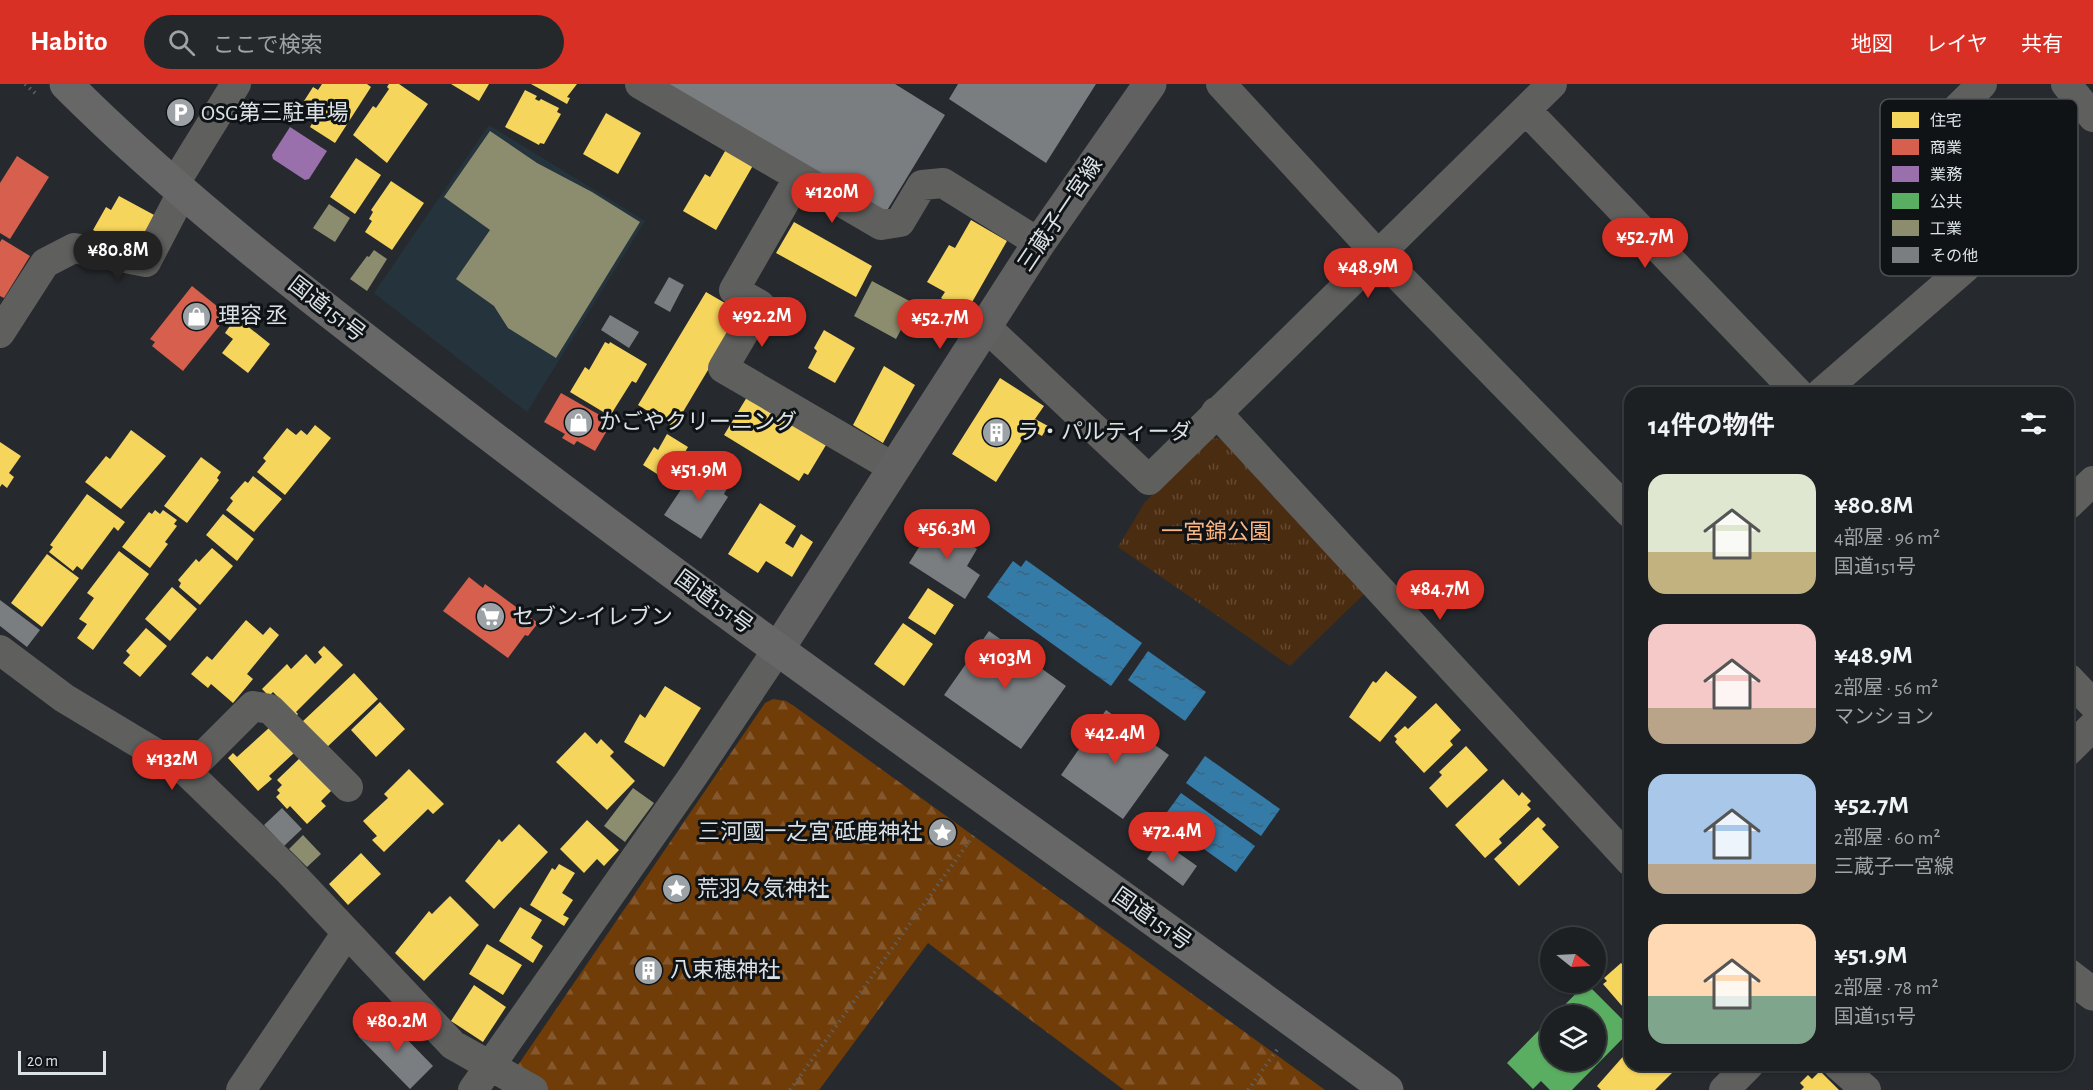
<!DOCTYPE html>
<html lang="ja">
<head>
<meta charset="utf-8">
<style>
	body { margin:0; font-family:"Alegreya Sans","Noto Sans JP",sans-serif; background:#25282a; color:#f1f3f6; height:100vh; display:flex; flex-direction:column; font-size:22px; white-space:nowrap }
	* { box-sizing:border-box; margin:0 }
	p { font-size:20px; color:#a0a3a5 }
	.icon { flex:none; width:33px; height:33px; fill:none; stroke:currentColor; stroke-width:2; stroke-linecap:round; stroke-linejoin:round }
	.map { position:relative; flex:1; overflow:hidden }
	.sheet { position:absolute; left:1624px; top:303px; width:450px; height:684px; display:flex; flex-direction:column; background:#1c2022; border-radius:18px; box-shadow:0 2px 4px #0004,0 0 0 2px #3a3e40 }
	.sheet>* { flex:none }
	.needle { width:39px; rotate:108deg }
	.fabs { position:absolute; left:1540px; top:843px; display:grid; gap:12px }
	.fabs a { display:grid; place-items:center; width:66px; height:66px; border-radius:50%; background:#1c2022; box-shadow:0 2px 4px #0004,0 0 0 2px #3a3e40; font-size:30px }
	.scale { position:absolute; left:18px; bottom:15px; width:88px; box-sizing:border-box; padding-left:6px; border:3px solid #dbe2e6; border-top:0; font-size:16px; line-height:21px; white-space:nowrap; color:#dbe2e6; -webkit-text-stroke:4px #0f1316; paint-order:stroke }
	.price { position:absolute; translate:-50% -51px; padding:0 14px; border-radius:21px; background:#d93025; color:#fff; font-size:20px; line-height:39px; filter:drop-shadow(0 2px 3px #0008) }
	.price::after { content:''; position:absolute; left:50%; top:36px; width:18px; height:14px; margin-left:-9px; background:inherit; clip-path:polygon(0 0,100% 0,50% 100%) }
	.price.on { background:#222; color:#fff }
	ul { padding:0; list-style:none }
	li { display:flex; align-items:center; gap:18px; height:150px; padding:0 24px }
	li span { display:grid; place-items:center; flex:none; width:168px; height:120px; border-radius:18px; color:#555 }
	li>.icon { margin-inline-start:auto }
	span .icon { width:72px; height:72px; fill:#fffc; stroke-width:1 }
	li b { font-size:26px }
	h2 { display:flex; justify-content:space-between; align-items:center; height:72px; padding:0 24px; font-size:26px }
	header { display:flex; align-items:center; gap:36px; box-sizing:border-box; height:84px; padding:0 30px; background:#d93025; color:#fff }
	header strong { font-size:28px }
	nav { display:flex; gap:33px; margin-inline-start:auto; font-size:21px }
	.search { width:420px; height:54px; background:#25282a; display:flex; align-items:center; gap:15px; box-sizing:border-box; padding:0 21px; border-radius:33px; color:#a0a3a5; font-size:22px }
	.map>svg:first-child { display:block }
	.built { fill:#25333d }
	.forest { fill:url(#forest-firs) }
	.park { fill:url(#park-tufts) }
	.water { fill:url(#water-ripples) }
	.homes { fill:#f6d55c }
	.shops { fill:#d6604d }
	.offices { fill:#9970ab }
	.public { fill:#5aae61 }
	.industry { fill:#8c8c6e }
	.building { fill:#7a7e81 }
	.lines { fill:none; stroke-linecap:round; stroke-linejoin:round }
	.path { stroke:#5e6060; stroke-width:4; stroke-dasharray:1.5 4.5; stroke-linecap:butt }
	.minor { stroke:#5f5f5e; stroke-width:30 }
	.tertiary { stroke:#5f5f5e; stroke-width:33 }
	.secondary { stroke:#626161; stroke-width:33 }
	.trunk { stroke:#676767; stroke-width:33 }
	.labels { text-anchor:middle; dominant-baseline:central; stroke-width:6; stroke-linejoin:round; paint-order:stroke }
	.poi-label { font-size:22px; fill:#dbe2e6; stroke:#0f1316; text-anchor:start }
	.street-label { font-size:22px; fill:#dbe2e6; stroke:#0f1316 }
	.park-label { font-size:22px; fill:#fcb480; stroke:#0f1316 }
	.key { fill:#0f1316; stroke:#4c5154; stroke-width:1.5 }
	.key-label { font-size:16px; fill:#dbe2e6 }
</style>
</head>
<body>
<header>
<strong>Habito</strong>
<div class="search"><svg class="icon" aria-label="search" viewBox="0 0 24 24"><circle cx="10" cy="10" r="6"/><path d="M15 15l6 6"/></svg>ここで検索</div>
<nav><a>地図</a><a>レイヤ</a><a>共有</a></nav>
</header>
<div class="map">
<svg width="2093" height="1006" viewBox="0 0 2093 1006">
	<defs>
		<pattern id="forest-firs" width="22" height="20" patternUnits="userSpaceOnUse" patternTransform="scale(1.5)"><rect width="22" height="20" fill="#703c08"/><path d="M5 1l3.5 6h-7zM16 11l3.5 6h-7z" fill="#84582c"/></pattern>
		<pattern id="park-tufts" width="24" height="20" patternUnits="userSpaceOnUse" patternTransform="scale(1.5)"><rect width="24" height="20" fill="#4a2c11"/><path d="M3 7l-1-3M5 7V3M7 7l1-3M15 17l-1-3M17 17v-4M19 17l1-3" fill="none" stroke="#644a34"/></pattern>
		<pattern id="water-ripples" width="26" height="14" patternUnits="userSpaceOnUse" patternTransform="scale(1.5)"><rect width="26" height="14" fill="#357ba7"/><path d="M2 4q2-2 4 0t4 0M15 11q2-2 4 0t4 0" fill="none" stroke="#3a6580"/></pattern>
	</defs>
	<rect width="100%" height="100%" fill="#262a2e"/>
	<path class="built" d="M489 41 645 137 527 328 374 209Z"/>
	<path class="forest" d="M773 615 786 617 794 622 1325 1006H1124L928 859 819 1006H501L765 619Z"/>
	<path class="park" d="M1211 354 1222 355 1366 508 1290 582 1118 463 1145 418Z"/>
	<path class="water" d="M1026 476 1142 559 1111 602 987 513 1013 477 1021 483Z
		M1148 567 1206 608 1185 637 1128 596Z
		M1205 672 1280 725 1261 752 1186 699Z
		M1181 709 1255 762 1236 788 1162 735Z"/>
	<path class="homes" d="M322 0H367L371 3 335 59 310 43 314 36 307 32 313 22 304 17 313 3 318 6Z
		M389 0H399L428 20 387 79 353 51 373 22 376 24 389 5 387 3Z
		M451 0H489L479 17Z
		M531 0H577L567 13 570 14 567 20Z
		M525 6 537 12 535 15 539 17 541 15 559 24 557 28 561 30 544 60 540 59 539 61 505 43Z
		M606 29 641 49 618 90 583 70Z
		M728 62 755 78 716 146 683 127 705 90 710 93Z
		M356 74 381 91 355 130 330 113Z
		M391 97 424 119 392 166 365 148 372 137 369 135 373 128 371 126Z
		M119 112 156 132 139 164 127 158 124 163 93 146 106 123 111 126Z
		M971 136 1007 157 971 220 965 217 960 225 941 214 945 208 927 198 949 161 955 164Z
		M794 138 872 182 856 213 776 169Z
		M706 208 742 229 674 343 638 321Z
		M236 233 270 260 248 289 222 269 233 255 225 249Z
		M824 246 855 264 835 299 808 284 817 267 814 264Z
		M605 258 609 260 610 258 647 280 636 299 632 297 610 332 570 308 585 283 589 286Z
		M884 282 915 301 883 359 853 341Z
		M1000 294 1044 322 1035 335 1048 342 1042 352 1029 345 996 398 952 370Z
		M747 313 826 361 808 391 804 389 799 397 724 351Z
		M315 341 331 354 285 411 257 388 266 377 263 374 287 344 296 351 301 346 307 351Z
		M131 346 166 372 121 425 85 398 106 372 110 375Z
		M667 350 688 363 668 397 643 381 654 363 658 366Z
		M0 358 21 372 9 389 14 393 7 404 2 400 0 403Z
		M201 373 221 388 217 394 219 396 187 439 164 422Z
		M253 392 282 415 254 448 226 426 233 417 230 414 245 397 248 399Z
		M87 410 125 438 118 447 114 443 82 486 77 482 73 487 49 468 53 463 50 461Z
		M760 419 796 442 785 459 793 464 801 450 813 458 792 493 766 477 758 489 728 470Z
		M155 426 160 430 163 426 177 436 174 440 177 442 165 458 168 460 150 484 122 463 149 428 152 430Z
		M223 430 254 455 237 477 206 451Z
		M212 464 233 482 200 521 179 503 181 499 178 496 196 475 199 478Z
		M119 467 149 490 93 566 77 554 87 540 79 535 94 514 87 509Z
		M47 470 79 494 42 543 11 519Z
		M172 503 197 525 170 557 145 535Z
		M928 504 954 521 935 551 908 534Z
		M246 536 263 551 270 543 279 551 247 590 253 595 233 619 211 600 208 604 191 590 207 572 212 576Z
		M903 539 933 560 904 602 874 580Z
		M146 544 167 562 140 593 123 579 130 571 126 567Z
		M324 562 343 581 296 628 298 630 292 636 274 617 278 613 273 608 269 612 262 605 287 580 291 585 306 570 315 580 322 573 318 568Z
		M1386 587 1417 613 1380 658 1349 633 1373 597 1376 599Z
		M354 589 378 615 325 665 301 639Z
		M665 602 701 624 664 683 624 658 640 630 645 634Z
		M380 618 405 645 376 673 351 646Z
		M1436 619 1461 646 1450 657 1453 661 1424 689 1395 658 1397 655 1394 652 1405 642 1408 645Z
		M270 643 294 669 269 692 272 695 258 707 228 674 233 669 237 673Z
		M585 648 597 660 601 655 614 668 610 672 635 697 607 726 556 678Z
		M1466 662 1488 686 1447 724 1429 704 1442 691 1439 688Z
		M301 673 332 706 321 717 326 722 307 740 290 722 287 725 276 713 280 709 277 706 282 701 277 696Z
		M409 685 444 720 433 730 428 725 384 768 372 756 377 752 363 737 388 714 384 710Z
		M1503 695 1519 712 1522 708 1531 717 1527 721 1531 725 1499 755 1502 759 1485 774 1455 741Z
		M1538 733 1546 741 1542 745 1559 763 1519 802 1494 775Z
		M587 736 619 766 604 782 597 775 584 789 560 765Z
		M519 740 548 768 494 825 465 797 499 755 502 758Z
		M361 769 381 790 348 821 329 800Z
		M559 780 575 789 562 809 573 816 563 831 569 834 564 842 530 821 552 784 555 786Z
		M450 812 479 841 424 897 395 869 429 827 432 830Z
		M520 823 542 836 531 854 543 862 533 879 499 857Z
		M487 860 522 881 503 911 469 890Z
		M1621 879 1624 882 1628 879 1630 882 1629 930 1603 900 1607 897 1604 894Z
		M474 901 506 923 483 958 451 937Z
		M1627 968 1630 969V981H1665L1672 989 1655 1006H1601L1597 1002Z
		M1820 987 1839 1006H1801L1804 1003 1800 999 1808 991 1812 995Z"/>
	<path class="shops" d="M17 72 49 93 10 155 0 149V99Z
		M2 155 30 172 4 214 0 212V158Z
		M192 202 228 231 183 287 152 262 155 258 150 255Z
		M561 309 612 338 595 367 577 357 574 361 562 354 565 350 544 338Z
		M469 493 483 504 485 500 538 539 528 552 525 551 508 574 443 527Z"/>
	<path class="offices" d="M290 43 327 67 309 95 305 96 273 75 272 71Z"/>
	<path class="public" d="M1586 899 1630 943V947L1572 1006H1550L1541 997 1533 1005 1507 979 1551 934V976H1596V932H1554Z"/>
	<path class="industry" d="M490 47 537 79 592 108 640 138 556 274 508 244 494 222 456 195 490 146 444 113Z
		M329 120 350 134 335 158 313 144Z
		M374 166 387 175 367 207 350 195 367 172 369 173Z
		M872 197 915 220 896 255 854 232Z
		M633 704 654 719 625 758 604 742Z
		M303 751 321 770 307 783 289 765Z"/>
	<path class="building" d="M666 0H895L945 31 883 133Z
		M958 0H1096L1046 79 949 15Z
		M669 193 684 201 670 228 654 219Z
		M610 231 639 248 629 264 601 246Z
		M703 381 730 399 724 410 728 413 701 455 664 431 692 389 696 392Z
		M935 438 977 465 967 482 980 491 965 515 909 479Z
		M0 516 40 546 27 563 0 542Z
		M989 547 1066 602 1021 665 944 611Z
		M1106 626 1169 671 1123 735 1061 691Z
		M282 724 302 745 284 762 264 741Z
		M1160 756 1197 782 1183 802 1147 775Z
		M649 877 657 880 650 895 642 891Z
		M390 938 433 982 410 1005 358 952 370 940 379 949Z"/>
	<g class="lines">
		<path class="path" d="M25 0 36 10
			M790 1006 976 748
			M1248 1006 1279 963"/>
		<path class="minor" d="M640 0 881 141 900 138 922 101 943 99 1039 159
			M1221 0 1379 172 1630 429
			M2066 0 2093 33
			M1527 27 1798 309
			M799 93 734 206 760 221 723 284 894 384
			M175 99 236 0
			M986 243 1149 396 1552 0
			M0 249 45 179 74 164 146 178 183 107
			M1821 309 1965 184 1968 176 1905 100 1899 82 1982 0
			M1216 328 1630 777
			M2068 421 2093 397
			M0 566 64 614 187 688 288 786 453 961 533 1006
			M2068 594 2093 620
			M2068 667 2093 642
			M187 688 253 622 270 625 348 703
			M1838 981 1866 1006
			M241 1006 346 850
			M473 1006 693 692 778 565
			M1724 1006 1749 981"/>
		<path class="tertiary" d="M2068 891 2093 910"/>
		<path class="secondary" d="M778 565 1039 159 1150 0"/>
		<path class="trunk" d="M66 0C194 128 340 236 483 346 779 573 1087 784 1387 1006"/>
	</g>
	<defs>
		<symbol id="parking-disc" viewBox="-11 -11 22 22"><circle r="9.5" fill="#9ca2a6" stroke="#0f1316"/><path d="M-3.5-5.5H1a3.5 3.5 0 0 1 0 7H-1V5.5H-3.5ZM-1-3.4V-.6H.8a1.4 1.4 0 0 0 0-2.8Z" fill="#fff"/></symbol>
		<symbol id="shop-disc" viewBox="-11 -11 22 22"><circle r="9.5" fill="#9ca2a6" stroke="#0f1316"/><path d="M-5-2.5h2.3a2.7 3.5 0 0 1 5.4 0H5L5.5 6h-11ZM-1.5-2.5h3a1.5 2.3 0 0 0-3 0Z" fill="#fff"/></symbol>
		<symbol id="building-disc" viewBox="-11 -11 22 22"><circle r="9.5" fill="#9ca2a6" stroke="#0f1316"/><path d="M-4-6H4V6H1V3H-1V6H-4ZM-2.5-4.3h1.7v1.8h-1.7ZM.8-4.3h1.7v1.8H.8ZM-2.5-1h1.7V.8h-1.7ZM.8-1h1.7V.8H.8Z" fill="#fff"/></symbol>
		<symbol id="supermarket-disc" viewBox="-11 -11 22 22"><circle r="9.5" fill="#9ca2a6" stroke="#0f1316"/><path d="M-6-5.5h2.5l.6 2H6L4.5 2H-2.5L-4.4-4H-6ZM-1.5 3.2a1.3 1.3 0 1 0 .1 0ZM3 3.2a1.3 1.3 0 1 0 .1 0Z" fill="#fff"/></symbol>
		<symbol id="sight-disc" viewBox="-11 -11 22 22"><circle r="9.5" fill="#9ca2a6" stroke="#0f1316"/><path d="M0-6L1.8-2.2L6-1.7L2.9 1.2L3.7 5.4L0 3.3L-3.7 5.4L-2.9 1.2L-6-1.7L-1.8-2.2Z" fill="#fff"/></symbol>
	</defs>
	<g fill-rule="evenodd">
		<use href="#parking-disc" x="164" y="12" width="33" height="33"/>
		<use href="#shop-disc" x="180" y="216" width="33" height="33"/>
		<use href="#shop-disc" x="562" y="322" width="33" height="33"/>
		<use href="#building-disc" x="980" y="332" width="33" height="33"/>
		<use href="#supermarket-disc" x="474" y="516" width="33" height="33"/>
		<use href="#sight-disc" x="926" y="732" width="33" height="33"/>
		<use href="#sight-disc" x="660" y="788" width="33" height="33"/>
		<use href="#building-disc" x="632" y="870" width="33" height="33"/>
	</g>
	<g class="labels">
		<g class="poi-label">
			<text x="201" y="29">OSG第三駐車場</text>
			<text x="218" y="232">理容 丞</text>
			<text x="599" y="338">かごやクリーニング</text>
			<text x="1017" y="348">ラ・パルティーダ</text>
			<text x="512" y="533">セブン-イレブン</text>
			<text x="922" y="748" text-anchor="end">三河國一之宮 砥鹿神社</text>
			<text x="697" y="805">荒羽々気神社</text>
			<text x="670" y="886">八束穂神社</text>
		</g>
		<g class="street-label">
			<text transform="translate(1060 130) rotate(-56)">三蔵子一宮線</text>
			<text transform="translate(327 225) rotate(38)">国道151号</text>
			<text transform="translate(714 518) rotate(36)">国道151号</text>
			<text transform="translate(1152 835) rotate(35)">国道151号</text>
		</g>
		<g class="park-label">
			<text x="1216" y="448">一宮錦公園</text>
		</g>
	</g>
	<rect x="1880" y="15" width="198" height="177" rx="9" class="key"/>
	<rect x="1892" y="28" width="27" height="16" fill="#f6d55c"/>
	<rect x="1892" y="55" width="27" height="16" fill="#d6604d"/>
	<rect x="1892" y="82" width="27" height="16" fill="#9970ab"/>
	<rect x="1892" y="109" width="27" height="16" fill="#5aae61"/>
	<rect x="1892" y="136" width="27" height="16" fill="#8c8c6e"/>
	<rect x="1892" y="163" width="27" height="16" fill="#7a7e81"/>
	<g class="key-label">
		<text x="1930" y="42">住宅</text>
		<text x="1930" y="69">商業</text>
		<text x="1930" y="96">業務</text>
		<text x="1930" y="123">公共</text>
		<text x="1930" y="150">工業</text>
		<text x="1930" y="177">その他</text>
	</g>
</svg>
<div class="fabs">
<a><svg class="needle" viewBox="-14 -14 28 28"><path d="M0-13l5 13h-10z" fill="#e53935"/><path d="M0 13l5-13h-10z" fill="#a0a3a5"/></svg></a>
<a><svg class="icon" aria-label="layers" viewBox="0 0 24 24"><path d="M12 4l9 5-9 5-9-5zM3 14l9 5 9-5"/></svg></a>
</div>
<div class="scale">20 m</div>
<b class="price" style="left:832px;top:140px">¥120M</b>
<b class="price" style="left:1645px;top:185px">¥52.7M</b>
<b class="price on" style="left:118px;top:198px">¥80.8M</b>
<b class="price" style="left:1368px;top:215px">¥48.9M</b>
<b class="price" style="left:762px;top:264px">¥92.2M</b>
<b class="price" style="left:940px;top:266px">¥52.7M</b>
<b class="price" style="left:699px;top:418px">¥51.9M</b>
<b class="price" style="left:947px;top:476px">¥56.3M</b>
<b class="price" style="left:1440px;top:537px">¥84.7M</b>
<b class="price" style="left:1005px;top:606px">¥103M</b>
<b class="price" style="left:1115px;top:681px">¥42.4M</b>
<b class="price" style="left:172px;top:707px">¥132M</b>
<b class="price" style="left:1172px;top:779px">¥72.4M</b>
<b class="price" style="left:397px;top:969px">¥80.2M</b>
<section class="sheet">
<h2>14件の物件<svg class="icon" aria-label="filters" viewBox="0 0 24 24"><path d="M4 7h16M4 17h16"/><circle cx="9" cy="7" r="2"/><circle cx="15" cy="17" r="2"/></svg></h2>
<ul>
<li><span style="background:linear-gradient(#dfe7d0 65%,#c2b280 0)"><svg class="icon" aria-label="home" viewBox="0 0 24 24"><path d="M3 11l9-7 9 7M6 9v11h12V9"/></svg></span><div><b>¥80.8M</b><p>4部屋 · 96 m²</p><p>国道151号</p></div></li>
<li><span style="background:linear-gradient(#f6c9c9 70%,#b9a48a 0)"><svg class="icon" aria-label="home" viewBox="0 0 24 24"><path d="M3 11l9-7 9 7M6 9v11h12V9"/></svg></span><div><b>¥48.9M</b><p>2部屋 · 56 m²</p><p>マンション</p></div></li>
<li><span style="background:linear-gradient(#a9c7e8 75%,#b9a48a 0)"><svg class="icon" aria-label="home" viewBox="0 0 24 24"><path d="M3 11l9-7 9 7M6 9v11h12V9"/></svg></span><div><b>¥52.7M</b><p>2部屋 · 60 m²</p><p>三蔵子一宮線</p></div></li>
<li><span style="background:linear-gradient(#ffd9b3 60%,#7fa58c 0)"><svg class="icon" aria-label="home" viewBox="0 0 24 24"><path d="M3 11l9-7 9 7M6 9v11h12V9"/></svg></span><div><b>¥51.9M</b><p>2部屋 · 78 m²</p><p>国道151号</p></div></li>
</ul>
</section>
</div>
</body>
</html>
